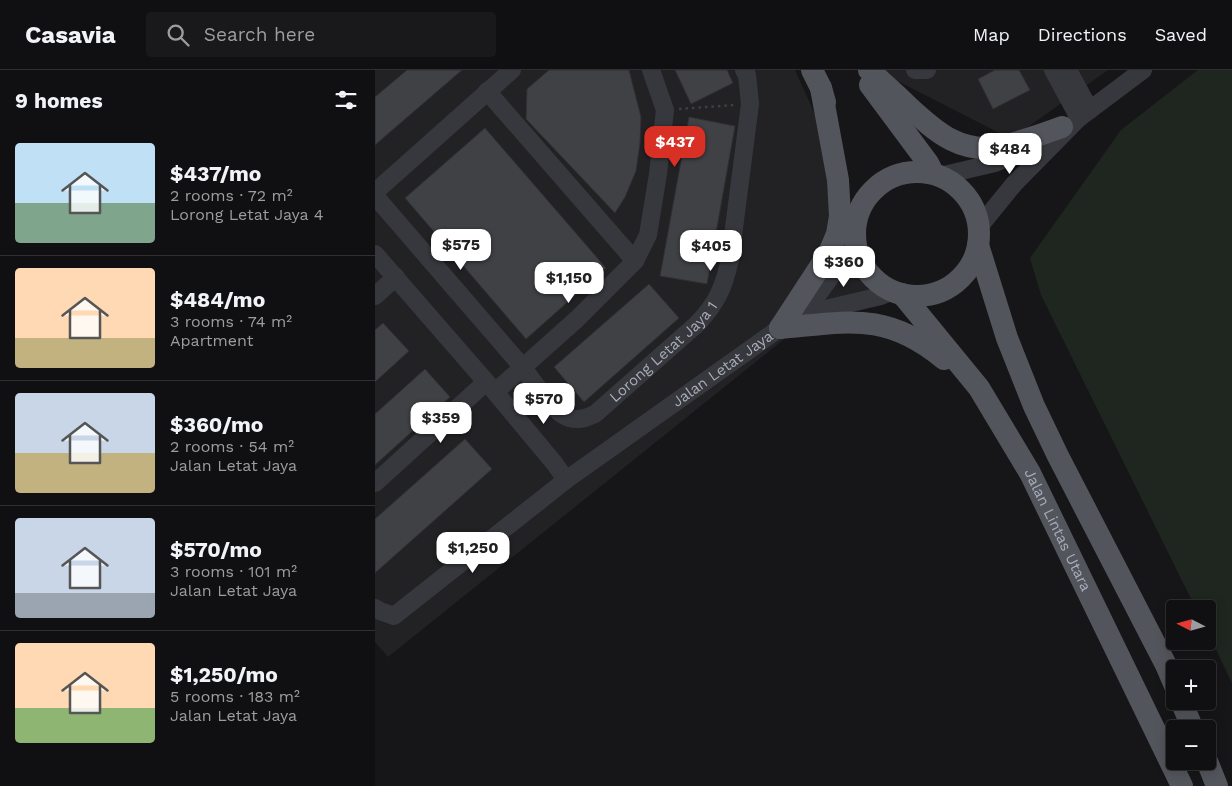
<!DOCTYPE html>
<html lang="en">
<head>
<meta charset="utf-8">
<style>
	body { margin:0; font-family:"Work Sans",sans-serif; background:#19191b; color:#f1f3f6; height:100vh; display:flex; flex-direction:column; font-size:19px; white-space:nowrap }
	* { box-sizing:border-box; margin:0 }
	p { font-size:16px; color:#9c9d9f }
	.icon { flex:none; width:28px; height:28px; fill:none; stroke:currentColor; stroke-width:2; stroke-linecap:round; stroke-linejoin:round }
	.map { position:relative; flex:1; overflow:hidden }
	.details { display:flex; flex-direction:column; background:#101012; width:375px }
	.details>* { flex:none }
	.needle { width:32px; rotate:276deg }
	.tools { position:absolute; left:791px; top:530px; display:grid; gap:10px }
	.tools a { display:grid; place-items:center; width:50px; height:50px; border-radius:5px; background:#101012; box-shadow:0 2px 12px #0003,0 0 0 1px #303032; font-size:25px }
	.price { position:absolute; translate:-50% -42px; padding:0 11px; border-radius:10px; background:#fff; color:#222; font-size:16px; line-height:32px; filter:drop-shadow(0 1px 2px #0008) }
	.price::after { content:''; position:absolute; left:50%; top:30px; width:15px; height:11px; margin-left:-8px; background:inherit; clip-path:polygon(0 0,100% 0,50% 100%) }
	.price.selected { background:#d93025; color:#fff }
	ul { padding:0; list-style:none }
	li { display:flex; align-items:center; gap:15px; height:125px; padding:0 15px }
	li+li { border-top:1px solid #303032 }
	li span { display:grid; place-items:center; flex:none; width:140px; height:100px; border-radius:5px; color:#555 }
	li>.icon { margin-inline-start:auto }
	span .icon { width:60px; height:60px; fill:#fffc; stroke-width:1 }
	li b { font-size:21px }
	h2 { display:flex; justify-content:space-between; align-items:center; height:60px; padding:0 15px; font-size:21px }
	header { display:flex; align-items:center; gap:30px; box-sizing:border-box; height:70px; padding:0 25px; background:#101012; border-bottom:1px solid #303032 }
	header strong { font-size:24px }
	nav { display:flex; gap:28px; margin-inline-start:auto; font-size:18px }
	.search { width:350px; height:45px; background:#19191b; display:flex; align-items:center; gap:12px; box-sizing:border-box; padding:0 18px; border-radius:5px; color:#9c9d9f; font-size:19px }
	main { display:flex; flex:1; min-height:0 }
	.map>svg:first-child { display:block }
	.built { fill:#222225 }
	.green { fill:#1e261f }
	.building { fill:#404145; stroke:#303034 }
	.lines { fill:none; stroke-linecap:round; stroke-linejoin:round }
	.path { stroke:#3d3f44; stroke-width:2.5; stroke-dasharray:2.5 4; stroke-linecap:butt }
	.minor { stroke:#37383d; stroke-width:18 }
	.major { stroke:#53555c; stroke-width:22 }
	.labels { text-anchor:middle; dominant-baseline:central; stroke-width:4; stroke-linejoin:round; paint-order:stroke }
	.street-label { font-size:15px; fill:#a8adb8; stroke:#111113 }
</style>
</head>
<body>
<header>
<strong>Casavia</strong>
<div class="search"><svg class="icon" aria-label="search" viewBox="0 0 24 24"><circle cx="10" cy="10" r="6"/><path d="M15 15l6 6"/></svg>Search here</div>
<nav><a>Map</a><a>Directions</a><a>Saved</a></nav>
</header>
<main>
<section class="details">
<h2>9 homes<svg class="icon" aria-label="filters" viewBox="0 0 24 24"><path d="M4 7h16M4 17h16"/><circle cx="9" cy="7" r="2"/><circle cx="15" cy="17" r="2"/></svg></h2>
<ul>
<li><span style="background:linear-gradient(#bfe0f5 60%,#7fa58c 0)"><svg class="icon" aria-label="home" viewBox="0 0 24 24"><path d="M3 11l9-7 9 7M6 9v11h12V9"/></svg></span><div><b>$437/mo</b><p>2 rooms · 72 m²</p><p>Lorong Letat Jaya 4</p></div></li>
<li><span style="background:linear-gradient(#ffd9b3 70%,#c2b280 0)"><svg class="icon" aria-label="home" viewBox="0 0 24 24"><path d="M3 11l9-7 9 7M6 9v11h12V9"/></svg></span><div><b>$484/mo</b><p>3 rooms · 74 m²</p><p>Apartment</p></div></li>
<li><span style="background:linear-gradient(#c9d6e8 60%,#c2b280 0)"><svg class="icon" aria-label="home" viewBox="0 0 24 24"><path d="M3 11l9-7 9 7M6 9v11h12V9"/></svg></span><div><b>$360/mo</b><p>2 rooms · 54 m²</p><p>Jalan Letat Jaya</p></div></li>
<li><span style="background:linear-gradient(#c9d6e8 75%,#9aa5b1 0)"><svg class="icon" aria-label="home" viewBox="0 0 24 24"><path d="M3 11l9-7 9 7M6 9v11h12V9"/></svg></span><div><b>$570/mo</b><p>3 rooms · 101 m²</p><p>Jalan Letat Jaya</p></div></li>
<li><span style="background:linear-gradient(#ffd9b3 65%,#8fb573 0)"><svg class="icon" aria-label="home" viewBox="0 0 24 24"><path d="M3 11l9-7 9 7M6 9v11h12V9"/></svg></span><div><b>$1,250/mo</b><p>5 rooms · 183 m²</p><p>Jalan Letat Jaya</p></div></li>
</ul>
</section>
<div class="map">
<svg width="857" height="716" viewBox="0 0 857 716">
	<rect width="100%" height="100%" fill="#161618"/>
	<path class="built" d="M0 0H420L439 42 472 131 488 189 521 225 438 246 13 587 0 572Z
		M501 0H733L636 69Z"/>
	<path class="green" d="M823 0H857V613L833 563 832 539H821L666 225 655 188 746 60Z"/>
	<path class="building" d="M32 0H87L0 75V27Z
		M174 0H254L266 47 265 73 261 101 250 127 240 143 151 49 152 19Z
		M300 0H352L358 13 316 34Z
		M620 0H644L655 20 618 39 603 9Z
		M314 47 360 56 332 214 285 206Z
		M110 58 231 198 151 269 30 128Z
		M274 214 304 248 209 332 179 297Z
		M8 253 34 281 0 312V260Z
		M50 299 75 327 0 395V344Z
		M90 369 117 399 0 503V449Z"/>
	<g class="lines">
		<path class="path" d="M304 39 359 35"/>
		<g class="minor">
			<path d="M540 0H552"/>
			<path d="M678 0 704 48"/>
			<path d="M693 0 715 40"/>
			<path d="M112 21 260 191"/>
			<path d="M565 106 620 93 632 88 659 73"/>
			<path d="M0 122 137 0"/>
			<path id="s1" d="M0 126C48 182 96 237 144 293 155 306 175 337 188 345 199 352 209 349 220 344L322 254C342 233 349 217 355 189L375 34 372 5 369 0"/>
			<path d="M604 157 639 114 704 48 768 0"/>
			<path d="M0 184 120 322 180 394 191 410"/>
			<path d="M0 226 21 207"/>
			<path d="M429 244 506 226 518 221"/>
			<path d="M120 322 202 249 260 191 273 165 283 104 290 40 276 0"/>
			<path d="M0 413 111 312"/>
			<path id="s2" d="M0 538 5 541 19 546 191 410 405 258 429 244 477 177 480 166"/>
		</g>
		<g class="major">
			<path d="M437 0 446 18 450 32"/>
			<path d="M494 0C507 12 521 24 534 37 562 63 587 85 628 76 648 71 668 64 687 57"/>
			<path d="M495 15 553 93 558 103"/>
			<circle cx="542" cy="164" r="62"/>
			<path d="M603 175 632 268 659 336 683 386 791 595 800 616"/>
			<path id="s3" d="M527 224 604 318 655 403 807 716"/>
			<path d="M405 258 454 183 462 164 465 146 463 110 446 18"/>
			<path d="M405 258C473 252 511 241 569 289"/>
			<path d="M806 631 818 659"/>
			<path d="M832 691 842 716"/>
		</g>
	</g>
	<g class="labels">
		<g class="street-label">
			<text stroke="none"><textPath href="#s1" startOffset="415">Lorong Letat Jaya 1</textPath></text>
			<text stroke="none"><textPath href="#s2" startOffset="432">Jalan Letat Jaya</textPath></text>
			<text stroke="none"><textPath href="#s3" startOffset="284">Jalan Lintas Utara</textPath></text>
		</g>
	</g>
</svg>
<div class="tools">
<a><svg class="needle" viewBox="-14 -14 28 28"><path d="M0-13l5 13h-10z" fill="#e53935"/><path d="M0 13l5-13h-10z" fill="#9c9d9f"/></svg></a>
<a>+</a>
<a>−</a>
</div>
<b class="price selected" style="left:300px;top:98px">$437</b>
<b class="price" style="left:635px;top:105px">$484</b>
<b class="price" style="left:86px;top:201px">$575</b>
<b class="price" style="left:336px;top:202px">$405</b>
<b class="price" style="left:469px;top:218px">$360</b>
<b class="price" style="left:194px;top:234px">$1,150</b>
<b class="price" style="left:169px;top:355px">$570</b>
<b class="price" style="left:66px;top:374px">$359</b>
<b class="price" style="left:98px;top:504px">$1,250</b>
</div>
</main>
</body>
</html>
